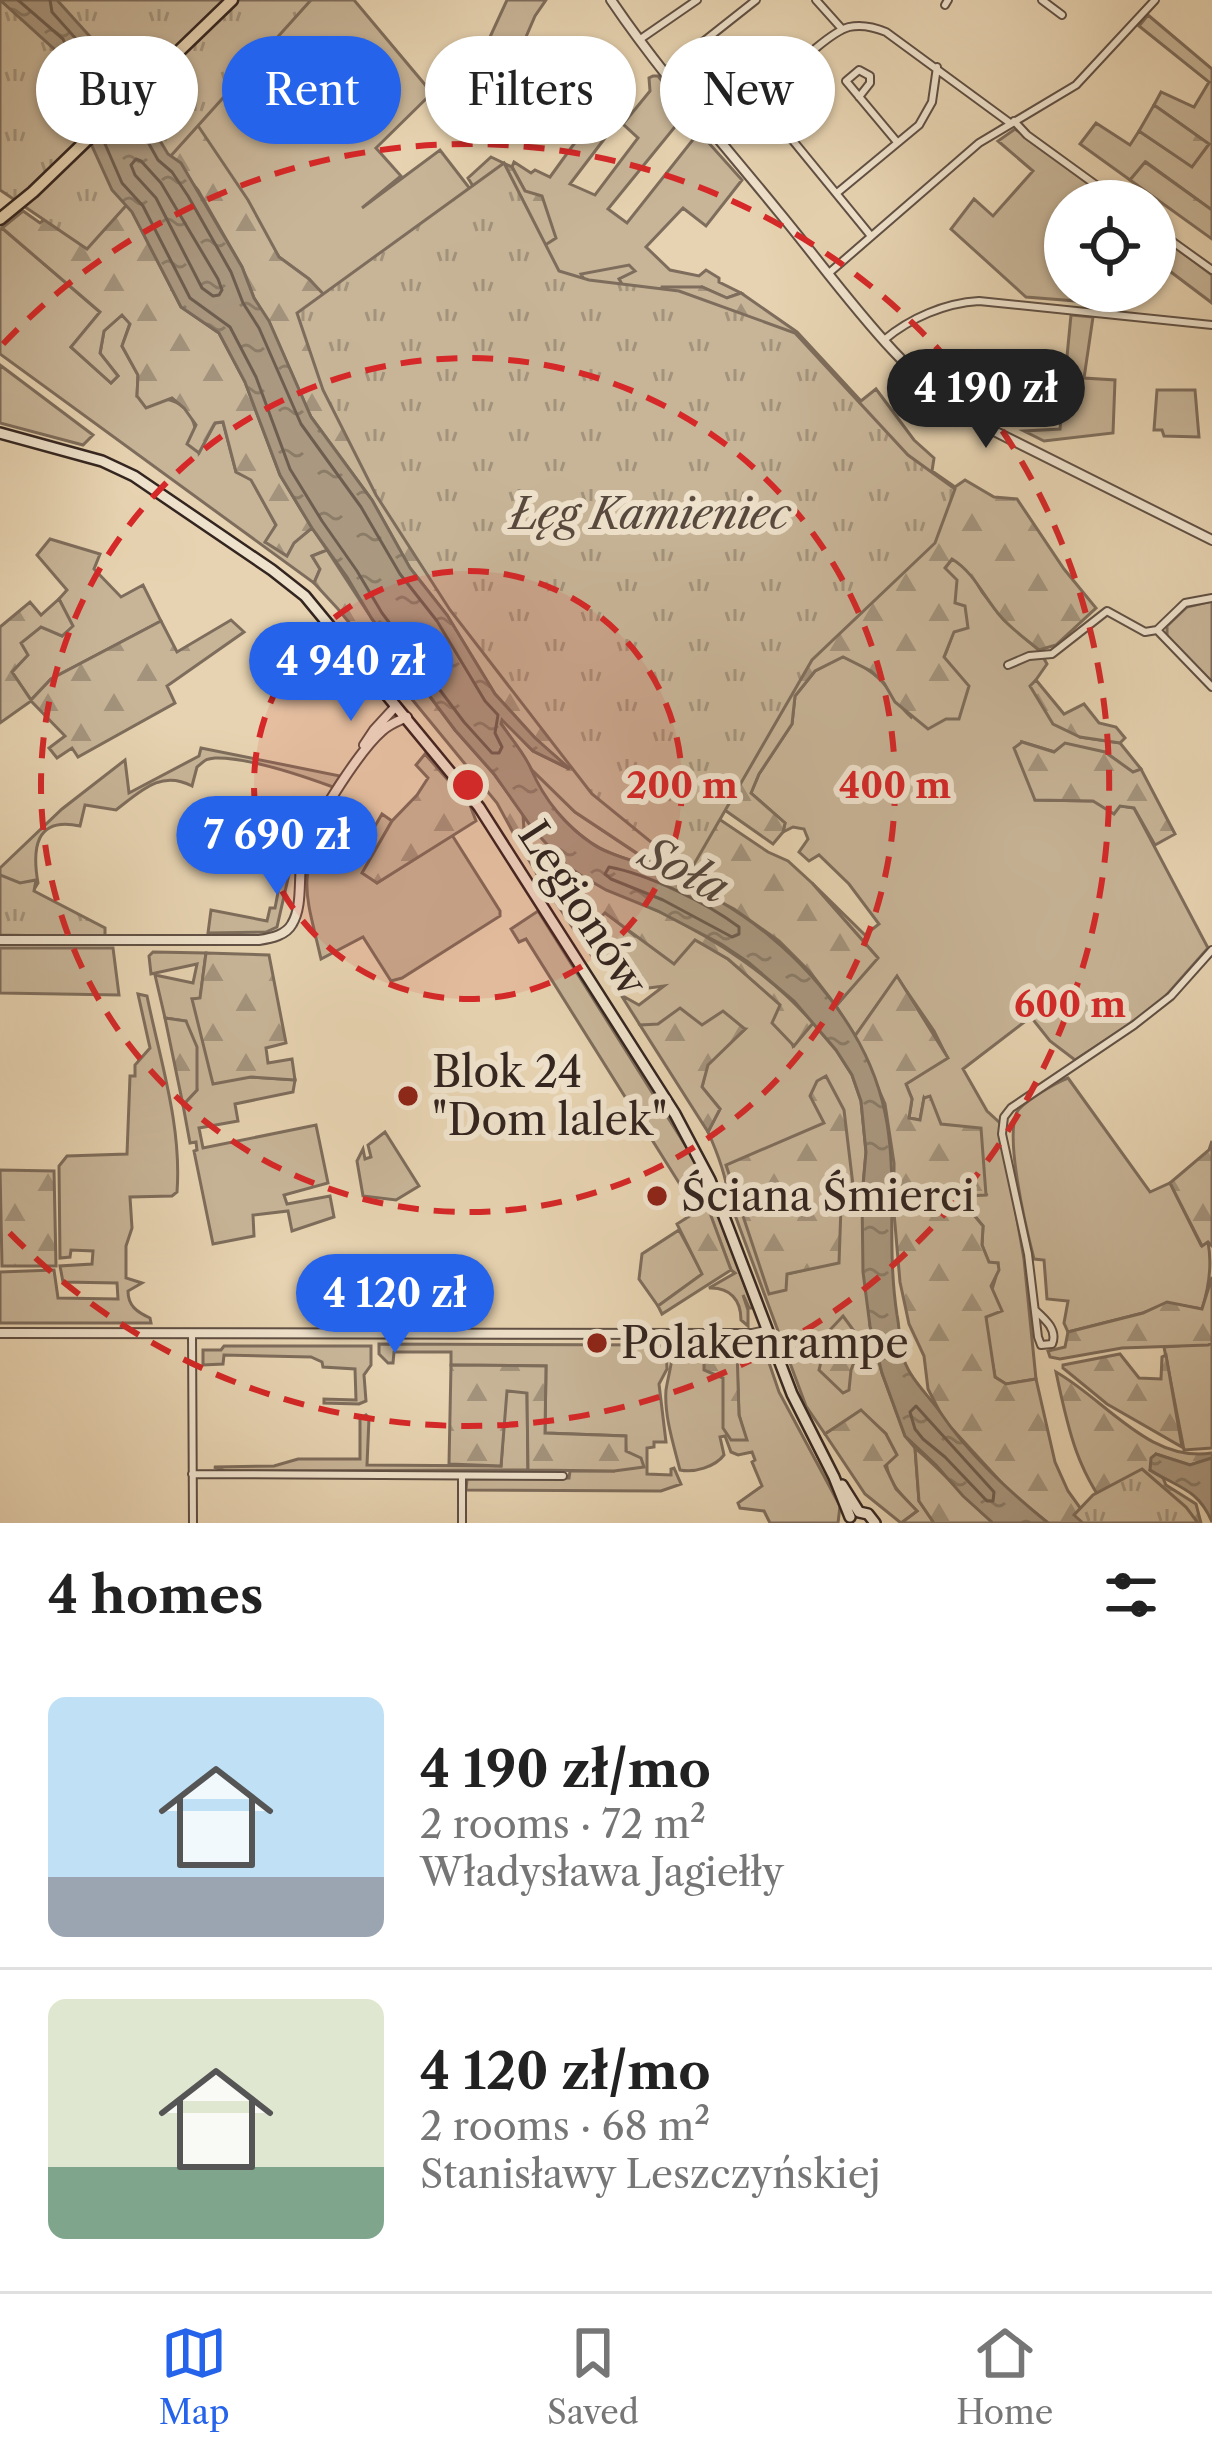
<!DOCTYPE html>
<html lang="en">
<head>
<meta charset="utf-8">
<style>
	body { margin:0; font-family:"Libre Caslon Text",serif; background:#f2f2f2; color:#222; height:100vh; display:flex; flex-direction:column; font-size:45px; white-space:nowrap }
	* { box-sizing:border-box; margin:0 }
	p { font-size:39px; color:#767676 }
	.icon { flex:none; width:66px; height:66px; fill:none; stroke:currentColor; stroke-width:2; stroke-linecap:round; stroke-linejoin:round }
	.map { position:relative; height:1523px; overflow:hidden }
	.drawer { display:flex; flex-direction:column; background:#fff; flex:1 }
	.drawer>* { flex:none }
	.banner { position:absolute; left:36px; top:36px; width:1140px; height:108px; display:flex; gap:24px }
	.buttons { position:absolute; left:1044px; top:180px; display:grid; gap:24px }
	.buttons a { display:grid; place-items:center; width:132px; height:132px; border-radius:50%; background:#fff; box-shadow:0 3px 9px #0004; font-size:60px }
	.price { position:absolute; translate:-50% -102px; padding:0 27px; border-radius:42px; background:#2563eb; color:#fff; font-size:39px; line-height:78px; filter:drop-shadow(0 3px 6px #0008) }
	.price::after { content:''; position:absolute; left:50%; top:72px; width:36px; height:27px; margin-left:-18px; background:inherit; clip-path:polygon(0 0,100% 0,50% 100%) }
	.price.active { background:#222; color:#fff }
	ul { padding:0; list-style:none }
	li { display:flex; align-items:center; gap:36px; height:300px; padding:0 48px }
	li+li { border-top:3px solid #e0e0e0 }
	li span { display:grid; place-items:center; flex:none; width:336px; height:240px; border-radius:18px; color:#555 }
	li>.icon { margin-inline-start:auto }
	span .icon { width:144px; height:144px; fill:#fffc; stroke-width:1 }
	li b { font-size:51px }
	h2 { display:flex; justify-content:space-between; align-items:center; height:144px; padding:0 48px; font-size:51px }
	.pill { padding:0 42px; border-radius:54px; background:#fff; box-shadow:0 3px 9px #0004; font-size:42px; line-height:108px }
	.pill.active { background:#2563eb; color:#fff }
	.dock { display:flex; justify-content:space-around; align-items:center; height:168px; border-top:3px solid #e0e0e0; background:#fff; font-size:33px; color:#767676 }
	.dock a { display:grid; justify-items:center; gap:6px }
	.dock .active { color:#2563eb }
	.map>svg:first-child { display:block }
	.green { fill:#c8b598; stroke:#7e6d5c; stroke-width:3; fill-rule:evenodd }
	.forest { fill:url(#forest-firs); stroke:#7e6d5c; stroke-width:3 }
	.park { fill:url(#park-tufts); stroke:#7e6d5c; stroke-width:3 }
	.water { fill:url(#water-ripples); stroke:#7a6a5a; stroke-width:3 }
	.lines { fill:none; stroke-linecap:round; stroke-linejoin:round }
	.shore { stroke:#6e5e50; stroke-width:3 }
	.minor-casing { stroke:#605044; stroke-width:10 }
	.tertiary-casing { stroke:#605044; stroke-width:12 }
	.secondary-casing { stroke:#332520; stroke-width:14 }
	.primary-casing { stroke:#332520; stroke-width:15 }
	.minor { stroke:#efe2cc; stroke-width:6 }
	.tertiary { stroke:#efe2cc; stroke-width:8 }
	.secondary { stroke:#efe2cc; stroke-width:9 }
	.primary { stroke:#e7d3b1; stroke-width:10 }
	.ring { fill:none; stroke:#d62828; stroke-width:6; stroke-dasharray:21 15 }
	.poi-dot { fill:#8f2418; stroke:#efe2cc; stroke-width:4.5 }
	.labels { text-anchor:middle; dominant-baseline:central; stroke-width:12; stroke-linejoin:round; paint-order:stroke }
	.park-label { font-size:42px; font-style:italic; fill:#58493e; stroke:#efe2cc }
	.street-label { font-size:42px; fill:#332520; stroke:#efe2cc }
	.poi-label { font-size:42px; fill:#332520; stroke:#efe2cc; text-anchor:start }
	.water-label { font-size:45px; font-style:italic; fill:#57483d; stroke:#efe2cc }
	.centre { fill:#d62828; stroke:#efe2cc; stroke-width:6 }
	.ring-label { font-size:36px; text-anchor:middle; font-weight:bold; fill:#d62828; stroke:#efe2cc; stroke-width:12; stroke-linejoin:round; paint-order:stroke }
</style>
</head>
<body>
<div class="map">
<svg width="1212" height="1523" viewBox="0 0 1212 1523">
	<defs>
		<pattern id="forest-firs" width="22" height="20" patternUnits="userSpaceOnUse" patternTransform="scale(3)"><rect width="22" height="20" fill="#c8b598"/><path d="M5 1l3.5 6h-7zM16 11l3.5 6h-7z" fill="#a3937c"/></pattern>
		<pattern id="park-tufts" width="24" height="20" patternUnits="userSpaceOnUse" patternTransform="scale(3)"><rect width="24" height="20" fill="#c8b598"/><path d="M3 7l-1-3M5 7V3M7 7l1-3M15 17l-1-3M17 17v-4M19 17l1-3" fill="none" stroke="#a3937c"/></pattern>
		<pattern id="water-ripples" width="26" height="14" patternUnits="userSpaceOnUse" patternTransform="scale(3)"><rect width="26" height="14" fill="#aa9880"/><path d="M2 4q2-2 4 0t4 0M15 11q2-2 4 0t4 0" fill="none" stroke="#8b7c68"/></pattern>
	</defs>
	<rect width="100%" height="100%" fill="#e7d3b1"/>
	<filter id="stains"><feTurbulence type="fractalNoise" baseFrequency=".00167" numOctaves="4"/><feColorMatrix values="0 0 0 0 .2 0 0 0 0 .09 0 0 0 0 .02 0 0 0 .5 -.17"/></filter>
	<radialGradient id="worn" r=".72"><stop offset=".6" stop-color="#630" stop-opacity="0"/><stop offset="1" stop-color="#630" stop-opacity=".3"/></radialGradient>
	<path class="green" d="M241 0H354L432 93 376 148 401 176 362 208 440 150 474 194 326 298 309 279 279 257 177 94Z
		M507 0H546L535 16 516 60 472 76Z
		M1148 15 1212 69V210L1146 162 1130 180 1080 144 1096 123 1130 145 1139 131 1192 166 1209 144 1154 105 1161 92 1194 107 1209 82 1139 26Z
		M653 76H658L687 112 608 209 627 223 699 132 742 180 706 226 683 208 646 247 670 270 699 276 706 270 719 278V282L741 293 727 298 702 287 655 307 631 300 618 278 553 291 525 191 512 167 514 162 531 173 535 170 550 177 579 137 585 140 593 129 605 138 570 184 595 195 638 138 623 124 650 91 649 78Z
		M1015 129 1112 201H1065V269L1058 278 1065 283V291H1075L1089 302 1026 297 951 229 974 199 993 216 1033 171 998 141Z
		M2 228 100 312 71 347 111 383 118 376 100 354 104 331 122 315 130 323 122 346 138 375 137 396C183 399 194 403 199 452L215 423 223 422 236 472 251 479 276 525 266 542 293 543 312 528 327 550 312 556 320 569 314 583 0 354V230Z
		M1155 232 1212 275V303L1155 260Z
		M1071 315 1093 317 1084 378 1115 380 1113 433 1044 441 1024 431 1060 429Z
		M0 365 93 435 83 445 0 423Z
		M1157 390H1195L1199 437 1164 436 1162 430H1154Z
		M50 539 100 554 94 569 121 597 143 585 161 621 51 679 31 700 12 672 27 655 20 643 41 626 62 636 72 626 59 599 67 590 37 555Z
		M953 558 969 570 982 592 1004 620 1039 650 1047 664 1031 687 1080 737 1120 743 1141 769 1133 773 1105 752H1055L1022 742 1035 800 1093 801 1134 808 1208 948 1163 999 1132 1023 1075 1060 1050 1041 1031 1017 963 1069 987 1111 1000 1123 1024 1259 1036 1379 1006 1384 995 1377C992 1356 984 1331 987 1309 989 1293 998 1278 998 1263H989L982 1245 983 1226 973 1214 967 1195 986 1194 924 1098 920 1120 909 1118 912 1099 906 1084 947 1057 934 1031 897 977 855 1036 836 1006 877 957 812 883 865 935 879 924 849 884 819 855 809 861 799 852 808 839 804 829 793 827 783 832 785 823 751 793 759 774 792 724 795 696 815 671 843 656C858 664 874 671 885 685 894 696 900 707 911 717 929 683 958 646 955 606 954 594 949 580 945 568Z
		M1212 601V682L1167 638V626L1187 607Z
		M201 748 340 776 333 787C303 776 247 757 215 758 204 759 205 761 197 767L192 786C161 770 142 790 116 810L85 805 80 826C35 816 32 849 38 883L33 891 0 875V868L62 809 125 760 129 793 199 756Z
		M532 770 575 812 663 871C642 864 620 858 600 848 577 836 536 796 532 770Z
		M382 814 392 821 363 872 377 883 452 835 500 911V916L402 978 391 981 363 937 321 959C308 900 295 879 326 823L360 842 368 838Z
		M523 814 567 866 582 876 571 890 547 866 537 874 516 838 524 832Z
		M282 872 289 874 277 927 266 932 208 933 211 910 267 921 270 908H275Z
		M538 911 694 1159 723 1225 753 1308H749L743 1295 748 1310V1326L741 1320C741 1300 730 1287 709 1288L735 1273 731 1270 703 1197 691 1202 526 939 519 942 511 929Z
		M605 912 635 936 695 939 728 959 781 1005 793 1046 813 1023 836 1050 852 1075 861 1101 866 1152 862 1197 870 1326 882 1373 905 1436 915 1448 919 1501 934 1523H901L917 1511C888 1482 884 1475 886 1434L861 1411 825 1434 806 1406 729 1199C726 1176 718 1154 708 1132L720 1109 702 1087 707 1065 745 1029 640 1025 621 995 639 1005 664 986 649 988 599 952 592 956 579 937ZM824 1122 838 1262 787 1274Z
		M0 948H113L119 995 0 993Z
		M153 952 206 953 200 999H193L251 1077 295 1080 293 1092 235 1104 238 1121 199 1128 203 1148 316 1125 328 1183 284 1195 287 1204 330 1196 334 1217 292 1231 288 1211 253 1215 254 1236 213 1244 194 1151 197 1150 196 1142 190 1143 183 1105 197 1090 186 1021 165 1018 155 975 193 983 197 964 151 974 149 956Z
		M138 994 147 996C160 1060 182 1126 177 1192L172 1196 130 1197 132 1228 126 1246V1278L142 1283 128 1291C128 1306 137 1312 150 1318L151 1323H0V1272L54 1270 58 1298 118 1299 117 1283 63 1282 60 1266 92 1264 93 1251 71 1250 70 1257 60 1258 59 1166 67 1156 127 1154 130 1076H135V1065L150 1048Z
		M1068 1078 1150 1192 1170 1183 1201 1245 1208 1242C1212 1263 1209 1287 1202 1309L1167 1303 1143 1313 1068 1332 1064 1323 1068 1301 1047 1299 1044 1260 1034 1259C1027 1232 1002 1129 1019 1109 1028 1099 1055 1083 1068 1078Z
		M385 1132 419 1186 396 1200 363 1196 357 1161 363 1149 365 1159 371 1157 368 1145Z
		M679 1230 703 1274 658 1306 639 1279 642 1254Z
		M745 1337 760 1343 764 1348 779 1392 840 1506 838 1523H770L764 1511 740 1508 738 1503 762 1486 752 1462 755 1460 752 1452 738 1455 731 1452 725 1436 720 1437 724 1455C715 1467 694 1473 680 1470 674 1446 664 1416 666 1390 668 1377 672 1364 673 1350L678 1355 704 1358 723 1378 746 1440 739 1415 736 1338Z
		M1212 1343V1448L1184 1450 1164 1347Z
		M379 1344 666 1345 667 1369 659 1384 666 1442H654V1447L647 1448V1474L671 1475V1469L674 1468 681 1484 661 1491 466 1490 467 1479 569 1478 570 1471H614L626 1451 625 1436 545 1433 546 1366 451 1365V1352H394L393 1363H388L379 1354Z
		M224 1346H371V1365L364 1375 366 1401 359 1404 324 1403V1399L356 1400 355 1369 323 1367 322 1362 311 1357 224 1355 223 1364 203 1365V1350H221Z
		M506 1391 527 1392 528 1470 225 1471 214 1467 274 1466 298 1459H360V1419L366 1415 369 1418 367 1465 501 1466Z"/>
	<path class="forest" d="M176 93 248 200 279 257 309 279 327 298 713 815 768 852 788 861 812 883 878 958 836 1006 810 972 779 941 734 909 670 875 575 812 532 770 501 723 502 719 533 751 569 769 535 738 495 694 447 615 410 568 372 500 311 417 269 322 254 298 242 267 198 190 168 154Z
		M1154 105 1209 144 1192 167 1139 131Z
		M491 157 512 167 525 191 542 196 556 238 542 247 554 278 588 286 581 274 629 265 635 271 619 279 631 300 656 306 662 287H702L727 298 741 293 797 332 861 401 876 389 914 440 934 458 932 471 955 487 965 480 994 497 1017 499 1064 569 1096 608 1056 645 1039 650C1027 640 1013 630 1002 618 984 598 975 573 952 559L945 568 957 580 955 603 965 606 968 628 954 632 944 657 969 686 959 719H946L928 729 895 702 884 683 871 671 843 657 815 671 795 696 792 724 759 774 751 793 785 823 783 832 773 844 719 806 477 193 468 178Z
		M1145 162 1212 210V239L1130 180Z
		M92 182 112 190 132 211 181 307 219 333 245 382 280 475 312 528 294 543 287 556 265 542 276 525 251 480 236 472 223 422 215 423 199 453 187 444 196 425 184 408 172 398 146 408 137 396 138 375 122 346 130 324 122 315 104 331 100 353 118 376 111 383 71 347 100 312 2 228 23 211 40 223Z
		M327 550 372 619 455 730 494 774 523 814 524 832 516 838 497 803 338 609 314 583 320 569 312 556Z
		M59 599 73 626 62 636 41 627 21 643 28 655 12 672 31 700 51 679 161 621 177 652 231 620 244 632 167 686 175 703 78 757 72 748 57 758 49 748 65 736 31 701 0 723V627L30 602 41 615Z
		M1036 680 1064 714 1084 704 1099 723 1116 727 1125 738 1120 743 1080 737 1053 724 1030 686Z
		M1022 742 1054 752 1065 743 1105 752 1133 772 1141 769 1175 834 1155 845 1134 808 1120 806 1114 814 1093 801 1035 800 1014 748Z
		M425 754 470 805 476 821 377 883 362 873 392 821 417 795 428 778 416 765Z
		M547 866 571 890 582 876C607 891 634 899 660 912 718 941 770 974 813 1023L794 1046 772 1023 780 1005 728 959 695 940 674 964 605 913 579 937 537 874Z
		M206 953 269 955 286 1043 266 1048 268 1063 292 1059 295 1080 251 1077 213 1084 192 999 200 998Z
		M897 976 948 1058 906 1084 912 1099 909 1118 920 1120 924 1098 930 1096 941 1124 981 1128 986 1195 967 1196 973 1214 983 1226 982 1245 989 1262 998 1263 999 1270 991 1286 1002 1311 986 1317 995 1377 1006 1384 1036 1379 1055 1462 1068 1491 1091 1523H1048L1011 1493 944 1420 928 1389 924 1356 909 1324 900 1282 894 1213V1163L885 1104 855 1036Z
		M680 1008 702 1025 723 1011 745 1029 708 1065 702 1087 720 1109 708 1132 640 1025 658 1024Z
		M165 1018 186 1021 197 1047V1090L183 1105Z
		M826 1076 844 1110 855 1202 841 1207 839 1263 787 1274 786 1290 769 1294 726 1165 824 1123 810 1096 817 1081Z
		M1212 1141V1246L1208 1242 1202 1246 1170 1183 1209 1150Z
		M0 1170 54 1171 56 1266H2Z
		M707 1205 731 1270 662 1314 658 1306 702 1274 677 1224Z
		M1212 1277V1343L1208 1345 1122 1348 1060 1359 1050 1357 1048 1351 1065 1347 1068 1332 1143 1313 1167 1302 1202 1309Z
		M843 1316 862 1342 851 1370 849 1390 843 1393 819 1370 829 1331Z
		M737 1349 739 1415 747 1440H731L723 1428V1378L704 1370V1358L677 1355 673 1350Z
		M1120 1354 1139 1378 1161 1379 1162 1357 1166 1355 1182 1447 1107 1404 1063 1368V1365Z
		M451 1365 546 1366 545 1433 626 1436V1451L641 1458 644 1467 614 1471 528 1470 527 1393 507 1391 501 1466 449 1464Z
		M1056 1372C1106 1400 1149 1463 1212 1453V1458L1190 1465 1156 1454 1150 1470 1163 1478 1166 1485 1196 1504 1201 1523H1119C1078 1477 1068 1430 1056 1372Z
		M861 1410 886 1434 897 1455 885 1466 896 1489 917 1511 901 1523 865 1494 825 1434Z
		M915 1448C943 1471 966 1499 993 1523H934L919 1501Z"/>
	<path class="park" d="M0 0H311L87 249 0 190Z
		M504 163 559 271 589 280 679 291 795 333 908 455 955 489 935 543 812 660 689 873 592 794 450 610 376 495 323 390 297 313Z
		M0 875 20 883 36 880 34 891 105 928V937L0 935Z
		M1142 1469 1186 1507 1198 1523H1083L1074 1515 1093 1495Z"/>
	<path class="water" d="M0 0H57L112 61 168 154 181 163 242 267 254 298 269 321 311 417 372 500 410 568 447 615 495 694 535 738 570 769 533 751 502 720 501 724C511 738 525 754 531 769 544 799 566 827 594 845 614 858 640 861 662 871 743 908 806 955 853 1032 913 1132 881 1209 897 1315 900 1329 899 1347 904 1360 911 1380 929 1396 940 1412 968 1454 1009 1491 1048 1523H993L963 1496 936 1465 905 1436 882 1373 870 1326 863 1272 862 1197 866 1152 861 1101 852 1075 836 1050 794 1001 748 962 721 944 658 911 606 890 582 876 567 866 532 828 494 774 455 730 372 619 347 577 312 528 280 475 245 382 219 333 181 307 132 212 112 190 92 146 85 115 54 49Z
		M1156 1454 1190 1465 1212 1458V1522C1198 1489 1179 1488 1150 1470L1151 1458Z"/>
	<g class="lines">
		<path class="shore" d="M18 0 63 39 98 118
			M50 0 52 12 102 68 121 96
			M102 137 122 183 143 206 190 298 230 327 256 377 290 469 322 521 357 571 382 613 464 722 492 753H499L502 747 495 733 498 715 485 701 437 621 400 574 361 507 301 424 259 328 243 303 231 272 188 196 172 172 158 160 130 110
			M136 159 141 161 161 183 218 279 222 290 219 295 213 296 202 288 156 198 135 175 131 165Z
			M609 867C648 874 707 903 739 927V934L732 937 663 900 611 879 605 874Z
			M916 1406 994 1492 993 1501H987L945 1457 923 1439 915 1429 910 1412Z"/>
		<defs>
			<path id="minor" d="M816 0 842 29
				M1042 0 1062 15
				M945 5 948 0
				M709 38 871 236
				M639 40 697 0
				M665 72 756 0
				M859 97 870 83V76L859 70 846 81 897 142
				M759 100C779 83 826 33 849 27 862 24 874 27 886 32L1010 123
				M1014 121 1027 135 1118 201
				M837 193 919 125 932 102 937 67
				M1155 229 1212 270
				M829 273 979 143 1076 85 1155 0
				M884 340C910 318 945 303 979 301L1212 325
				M1157 630 1212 687
				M1008 665 1029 656 1052 654 1107 611 1145 632 1157 630 1185 603 1212 598
				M1035 1310C1045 1319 1058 1330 1052 1344L1041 1345 1038 1337 1028 1254 1002 1134 1004 1117 1011 1108 1134 1025 1171 996 1212 950
				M192 1335 193 1523
				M192 1474 563 1476
				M462 1523V1476"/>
			<path id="tertiary" d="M611 0C661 74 722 142 778 211 837 282 902 379 982 425L1212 540
				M364 745 374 730 396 706
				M0 940H259C272 938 286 935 292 924 303 906 298 879 302 858 307 831 360 750 382 731 389 724 398 721 407 717
				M0 1333 752 1334 766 1331"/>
			<path id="secondary" d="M0 433 102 461 134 476 272 570 305 596 479 807 675 1114 710 1180 792 1394 834 1477 850 1517
				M842 1485 859 1512 868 1514 875 1523"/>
			<path id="primary" d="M0 219 33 192 232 0"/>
		</defs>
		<use href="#minor" class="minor-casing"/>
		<use href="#tertiary" class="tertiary-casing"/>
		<use href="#secondary" class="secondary-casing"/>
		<use href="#primary" class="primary-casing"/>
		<use href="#minor" class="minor"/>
		<use href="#tertiary" class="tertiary"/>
		<use href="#secondary" class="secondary"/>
		<use href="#primary" class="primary"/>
	</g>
	<circle cx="468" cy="785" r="214" fill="#d62828" fill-opacity=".12"/>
	<g class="ring">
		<circle cx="468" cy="785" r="214"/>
		<circle cx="468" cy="785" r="427"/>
		<path d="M3 344A641 641 0 1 1 3 1226"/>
	</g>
	<g class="poi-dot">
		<circle cx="408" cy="1096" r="12"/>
		<circle cx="657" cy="1196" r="12"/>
		<circle cx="597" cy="1343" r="12"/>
	</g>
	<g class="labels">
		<g class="park-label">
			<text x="650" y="514">Łęg Kamieniec</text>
		</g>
		<g class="street-label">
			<text transform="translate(583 908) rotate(57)">Legionów</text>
		</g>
		<g class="poi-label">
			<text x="432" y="1072">Blok 24<tspan x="432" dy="48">"Dom lalek"</tspan></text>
			<text x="681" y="1196">Ściana Śmierci</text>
			<text x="621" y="1343">Polakenrampe</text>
		</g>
		<g class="water-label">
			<text transform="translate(685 870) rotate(27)">Soła</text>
		</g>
	</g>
	<circle cx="468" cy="785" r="18" class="centre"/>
	<g class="ring-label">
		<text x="682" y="798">200 m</text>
		<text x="895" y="798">400 m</text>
		<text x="1070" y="1017">600 m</text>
	</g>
	<rect width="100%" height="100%" filter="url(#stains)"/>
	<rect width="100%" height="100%" fill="url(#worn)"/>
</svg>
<div class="buttons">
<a><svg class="icon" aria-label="locate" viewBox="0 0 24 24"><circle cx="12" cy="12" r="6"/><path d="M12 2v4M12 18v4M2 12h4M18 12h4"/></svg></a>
</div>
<b class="price active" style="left:986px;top:451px">4 190 zł</b>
<b class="price" style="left:351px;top:724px">4 940 zł</b>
<b class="price" style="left:277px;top:898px">7 690 zł</b>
<b class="price" style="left:395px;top:1356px">4 120 zł</b>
<div class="banner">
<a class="pill">Buy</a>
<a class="pill active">Rent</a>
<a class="pill">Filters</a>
<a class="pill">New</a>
</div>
</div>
<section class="drawer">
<h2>4 homes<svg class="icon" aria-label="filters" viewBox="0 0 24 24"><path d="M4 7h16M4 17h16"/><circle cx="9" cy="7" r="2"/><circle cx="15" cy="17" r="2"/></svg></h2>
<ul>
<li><span style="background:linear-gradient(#bfe0f5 75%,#9aa5b1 0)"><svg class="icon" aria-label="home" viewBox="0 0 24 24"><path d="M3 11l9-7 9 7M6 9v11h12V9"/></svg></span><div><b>4 190 zł/mo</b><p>2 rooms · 72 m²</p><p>Władysława Jagiełły</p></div></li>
<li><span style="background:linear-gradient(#dfe7d0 70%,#7fa58c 0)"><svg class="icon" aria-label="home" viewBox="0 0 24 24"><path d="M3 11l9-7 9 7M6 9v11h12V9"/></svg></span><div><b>4 120 zł/mo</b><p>2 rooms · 68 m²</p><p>Stanisławy Leszczyńskiej</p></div></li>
</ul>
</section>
<nav class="dock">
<a class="active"><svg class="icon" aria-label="map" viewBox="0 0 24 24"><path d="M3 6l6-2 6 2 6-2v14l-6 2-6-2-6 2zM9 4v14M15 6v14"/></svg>Map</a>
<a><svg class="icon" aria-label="saved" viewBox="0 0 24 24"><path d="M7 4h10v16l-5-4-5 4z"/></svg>Saved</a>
<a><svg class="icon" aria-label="home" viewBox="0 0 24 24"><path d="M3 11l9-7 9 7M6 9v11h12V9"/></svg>Home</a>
</nav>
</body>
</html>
